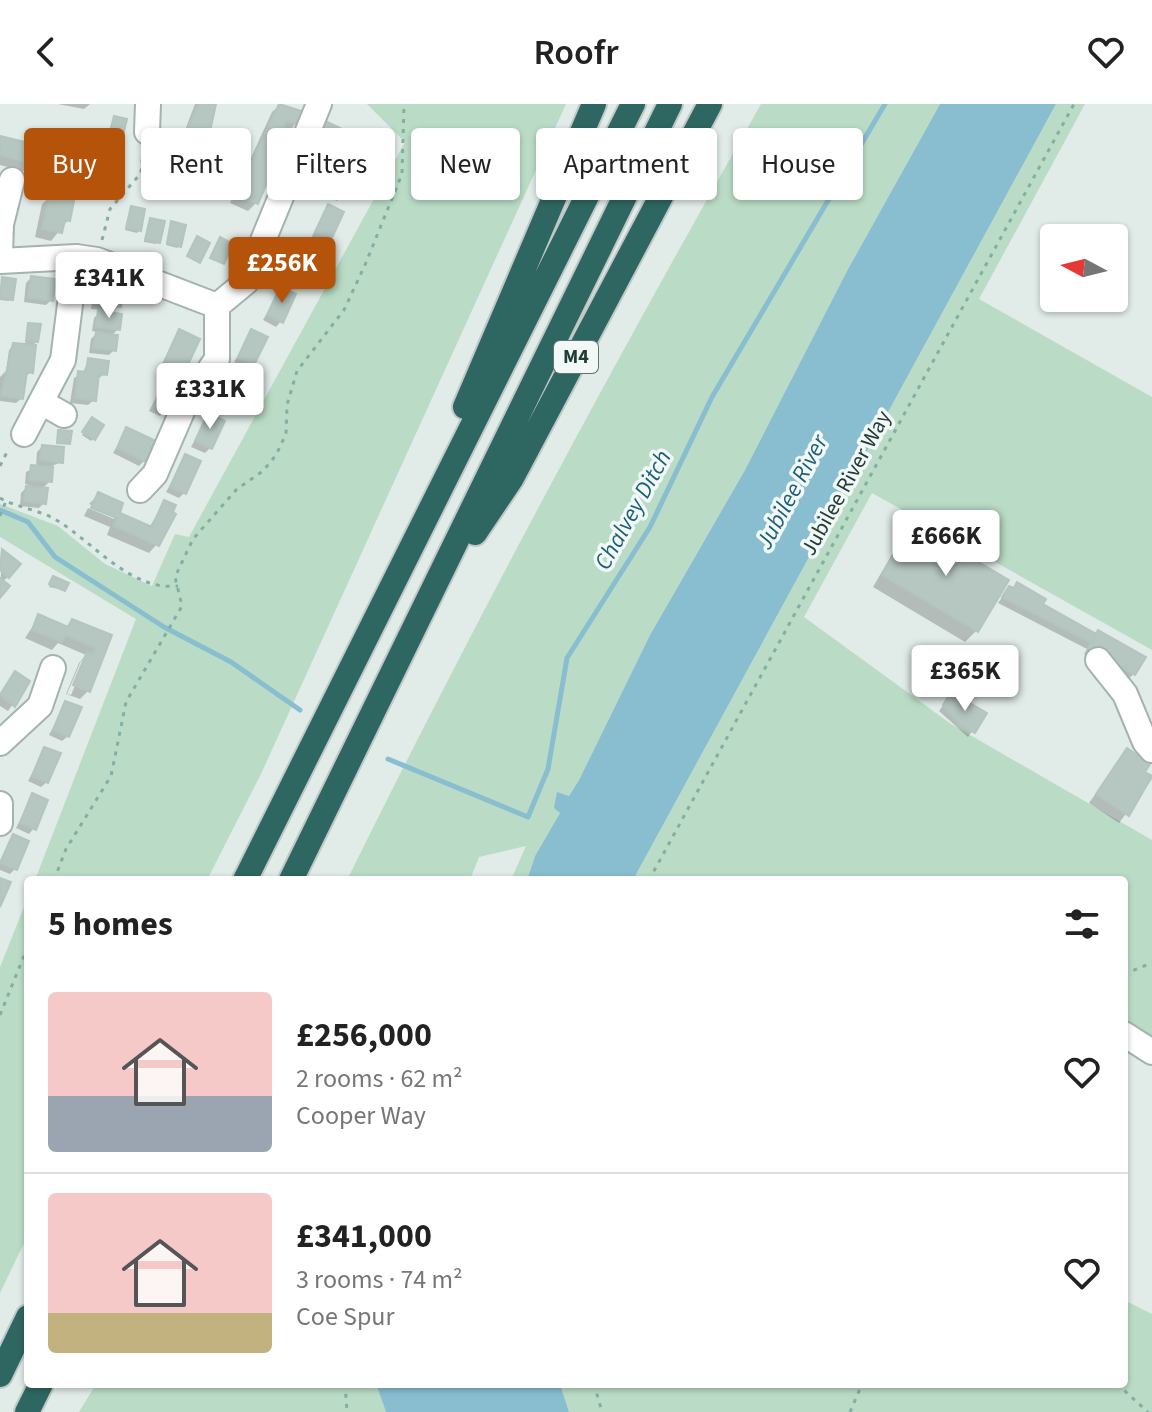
<!DOCTYPE html>
<html lang="en">
<head>
<meta charset="utf-8">
<style>
	body { margin:0; font-family:"Source Sans 3",sans-serif; background:#f2f2f2; color:#222; height:100vh; display:flex; flex-direction:column; font-size:30px; white-space:nowrap }
	* { box-sizing:border-box; margin:0 }
	p { font-size:26px; color:#767676 }
	.icon { flex:none; width:44px; height:44px; fill:none; stroke:currentColor; stroke-width:2; stroke-linecap:round; stroke-linejoin:round }
	.map { position:relative; flex:1; overflow:hidden }
	.sheet { position:absolute; left:24px; top:772px; width:1104px; height:512px; display:flex; flex-direction:column; background:#fff; border-radius:8px; box-shadow:0 2px 6px #0004 }
	.sheet>* { flex:none }
	.guide { position:absolute; left:24px; top:24px; width:1104px; height:72px; display:flex; gap:16px }
	.needle { width:52px; rotate:277deg }
	.tools { position:absolute; left:1040px; top:120px; display:grid; gap:16px }
	.tools a { display:grid; place-items:center; width:88px; height:88px; border-radius:8px; background:#fff; box-shadow:0 2px 6px #0004; font-size:40px }
	.price { position:absolute; translate:-50% -68px; padding:0 18px; border-radius:8px; background:#fff; color:#222; font-size:26px; line-height:52px; filter:drop-shadow(0 2px 4px #0008) }
	.price::after { content:''; position:absolute; left:50%; top:48px; width:24px; height:18px; margin-left:-12px; background:inherit; clip-path:polygon(0 0,100% 0,50% 100%) }
	.price.on { background:#b45309; color:#fff }
	ul { padding:0; list-style:none }
	li { display:flex; align-items:center; gap:24px; height:200px; padding:0 24px }
	li+li { border-top:2px solid #e0e0e0 }
	li span { display:grid; place-items:center; flex:none; width:224px; height:160px; border-radius:8px; color:#555 }
	li>.icon { margin-inline-start:auto }
	span .icon { width:96px; height:96px; fill:#fffc; stroke-width:1 }
	li b { font-size:34px }
	h2 { display:flex; justify-content:space-between; align-items:center; height:96px; padding:0 24px; font-size:34px }
	.tag { padding:0 28px; border-radius:8px; background:#fff; box-shadow:0 2px 6px #0004; font-size:28px; line-height:72px }
	.tag.on { background:#b45309; color:#fff }
	header { display:flex; justify-content:space-between; align-items:center; height:104px; padding:0 24px; background:#fff; font-size:36px; font-weight:600 }
	.map>svg:first-child { display:block }
	.green { fill:#badcc6 }
	.water { fill:#89bed0 }
	.shadow { fill:#0003; fill-rule:evenodd }
	.lines { fill:none; stroke-linecap:round; stroke-linejoin:round }
	.stream { stroke:#89bed0; stroke-width:5 }
	.building { fill:#b6c6c1; stroke:#b3c5bf; stroke-width:2 }
	.minor-casing { stroke:#a4b3af; stroke-width:28 }
	.highway-casing { stroke:#c1c8c7; stroke-width:28 }
	.path { stroke:#82aea4; stroke-width:3; stroke-dasharray:4 6; stroke-linecap:butt }
	.minor { stroke:#fff; stroke-width:24 }
	.highway { stroke:#2e6761; stroke-width:24 }
	.labels { text-anchor:middle; dominant-baseline:central; stroke-width:7; stroke-linejoin:round; paint-order:stroke }
	.shield { fill:#f1f8f5; stroke:#607470; stroke-width:2 }
	.shield-label { font-size:20px; font-weight:bold; fill:#223c37 }
	.street-label { font-size:22px; fill:#223c37; stroke:#f1f8f5 }
	.water-label { font-size:24px; font-style:italic; fill:#1d5f76; stroke:#f1f8f5 }
</style>
</head>
<body>
<header><svg class="icon" aria-label="back" viewBox="0 0 24 24"><path d="M15 5l-7 7 7 7"/></svg>Roofr<svg class="icon" aria-label="heart" viewBox="0 0 24 24"><path d="M12 20l-8-8c-3-5 5-10 8-4 3-6 11-1 8 4z"/></svg></header>
<div class="map">
<svg width="1152" height="1308" viewBox="0 0 1152 1308">
	<rect width="100%" height="100%" fill="#e1ebe8"/>
	<path class="green" d="M367 0H566L261 670 207 776H35L136 515 0 433V400L58 422 105 460 152 482 175 430 189 433 405 38Z
		M761 0H940L847 167 745 366 650 531 579 676 569 692 557 689 560 709 535 752 527 776H511L526 742 479 753 470 776H347C477 513 616 255 761 0Z
		M1056 0H1085L979 195 1152 293V546L872 389 804 513 951 620 1152 736V941L1124 922V776H633Z
		M28 793V1131L0 1189V863Z
		M1124 1196 1152 1210V1308H569L560 1280H1124Z
		M96 1280H376L386 1308H79Z"/>
	<path class="water" d="M940 0H1056L633 776H527L535 752 560 709 554 704 557 688 569 692 579 676 650 531 745 366 847 167Z
		M376 1280H560L569 1308H386Z"/>
	<path class="shadow" d="M58 0H90L84 5Z
		M195 0H215L206 36 201 41 182 34Z
		M281 0 302 9 289 29 281 25 257 98 248 107 230 99 272 8Z
		M114 14V59L109 65 86 59 92 36 97 31 106 33Z
		M323 19 362 37 345 88 337 97 324 90 340 55 309 40Z
		M0 34 81 54 68 116 51 137 35 133 42 100 50 93 54 75 0 61Z
		M179 45 183 85 178 90 162 84Z
		M328 102 329 135 324 140 311 134Z
		M131 104 139 126 137 129 125 126Z
		M150 116 158 138 156 140 144 138Z
		M172 119 179 142 177 144 166 141Z
		M301 142V175L296 180 283 174Z
		M31 174 51 196 46 201 24 198 26 179Z
		M2 175 11 195 9 197 0 196Z
		M281 185V217L276 223 263 216Z
		M98 187 119 202 111 210 118 225 111 232 114 246 109 251 89 249 91 235 98 228 92 227 94 214 102 206 91 205 93 192Z
		M29 221 36 238 31 243V268L25 273 22 294 16 299 0 297V273L6 267 9 246 14 241 25 242Z
		M252 227 253 260 248 265 234 258Z
		M180 228 185 264 160 312 149 307 171 266 161 261Z
		M89 256 105 270 97 275 94 296 88 301 70 299 74 274 82 270Z
		M228 270 229 302 224 307 211 301Z
		M209 311 210 344 205 349 191 343Z
		M90 318 102 322 91 337 82 331Z
		M127 326 145 356 139 362 113 349Z
		M42 343 61 358 52 362 50 377 41 386 44 399 39 404 20 402 21 389 29 381 25 380 26 368 36 363 37 348Z
		M186 352 184 389 179 394 166 388Z
		M98 391 117 410 149 424 164 398 157 440 149 449 107 431 110 423 84 412 88 404 114 415V411L89 400Z
		M914 422 976 527 965 538 873 483 902 433Z
		M2 447 8 473 2 478 0 490Z
		M51 477 64 486 49 483Z
		M1018 480 1040 501 1143 554 1134 570 1128 575 1084 550 1087 545 998 499 1009 484 1012 486Z
		M39 513 65 524 72 517 109 533 88 587 80 595 66 590 79 559 86 551 58 539 52 546 25 534ZM81 557H85L71 591 67 590Z
		M15 570 28 578 8 607 0 602V591Z
		M951 590 984 610 968 633 939 607Z
		M66 599 68 632 62 637 49 631Z
		M45 645 47 678 41 683 28 677Z
		M1127 646 1142 668 1152 675 1119 719 1089 699Z
		M32 692 34 724 29 730 16 724Z
		M13 732 15 765 10 770 0 766V757Z"/>
	<g class="lines">
		<path class="stream" d="M0 406 28 418 55 453 164 523 231 558 300 606
			M388 655 528 713 548 665 567 554 650 423 712 293 885 0"/>
	</g>
	<path class="building" d="M199 0H216L208 37 186 29Z
		M279 0 305 8 299 21 286 16 274 46 280 48 258 100 237 91Z
		M114 12 127 15 116 60 91 54 97 28 109 32Z
		M323 16 365 36 355 59 360 61 346 89 331 82 347 46 316 31Z
		M0 32 83 52 70 117 65 116 62 129 42 125 50 90 55 91 61 67 0 51Z
		M178 42 198 49 185 86 166 79Z
		M328 100 344 108 331 136 315 128Z
		M131 102 145 105 141 127 126 124Z
		M150 114 165 117 160 139 145 136Z
		M171 117 186 121 181 143 167 139Z
		M197 132 210 139 200 159 187 152Z
		M220 133 233 140 224 160 210 154Z
		M300 140 316 148 303 176 287 168Z
		M31 172 56 175 53 197 28 194Z
		M2 173 16 175 13 196 0 194Z
		M280 183 296 190 283 219 267 211Z
		M98 185 122 188 121 203 95 200Z
		M98 206 122 210 120 226 96 223Z
		M28 219 41 220 38 238 26 237Z
		M179 225 200 235 186 265 165 256Z
		M251 225 268 233 254 261 238 253Z
		M96 228 118 231 116 247 93 244Z
		M13 239 36 241 33 269 27 268 23 295 1 292Z
		M88 254 109 257 107 271 99 270 96 297 75 294 78 267 86 268Z
		M171 264 184 270 167 308 153 302Z
		M228 267 244 275 231 303 214 296Z
		M208 309 225 317 212 345 195 337Z
		M92 313 104 321 95 336 82 328Z
		M126 323 156 337 146 358 117 344Z
		M58 326 72 327 70 340 57 339Z
		M42 341 64 343 63 359 40 356Z
		M185 350 201 357 186 390 170 383Z
		M31 361 53 363 52 378 29 376Z
		M26 382 48 384 46 400 24 397Z
		M98 388 123 399 120 409 152 423 164 396 176 401 173 408 176 410 159 442 114 422 117 414 91 404Z
		M913 419 1009 476 978 528 882 471Z
		M2 445 21 460 9 474 0 466Z
		M53 472 69 479 65 487 49 480Z
		M0 474 10 482 0 494Z
		M1017 478 1046 495 1043 500 1096 530 1091 539 1002 493 1009 482 1014 484Z
		M38 510 68 523 72 515 112 531 90 588 73 581 87 548 93 550 95 544 65 531 62 538 32 526Z
		M1098 526 1146 553 1135 571 1088 544Z
		M15 567 30 577 15 603 0 591Z
		M951 588 987 609 975 629 961 622 943 601Z
		M65 597 82 603 69 633 53 626Z
		M44 643 61 649 48 679 32 672Z
		M1127 644 1150 660 1145 668 1152 672 1129 712 1096 690Z
		M32 689 48 696 36 726 20 719Z
		M13 730 29 737 17 766 0 759Z
		M0 774 11 778 0 803Z"/>
	<g class="lines">
		<defs>
			<path id="minor" d="M147 28 148 0
				M0 150 1 120 12 76
				M0 157 76 153 97 156 217 202 246 178 319 0
				M41 298 64 311
				M24 330 63 256 76 153
				M140 386 155 370 184 303 217 255V202
				M1098 556 1125 590 1145 638 1152 646
				M0 639 40 602 53 564
				M0 700V719
				M1124 930 1152 948"/>
			<path id="highway" d="M465 303 594 0
				M475 429 512 374 710 0
				M245 776 633 0
				M291 776 670 0
				M0 1271 28 1213
				M27 1308 41 1280"/>
		</defs>
		<use href="#minor" class="minor-casing"/>
		<use href="#highway" class="highway-casing"/>
		<path class="path" d="M102 136 110 105 141 69 143 48
			M0 362 9 344
			M0 394C18 404 41 406 58 417 95 440 131 487 178 482
			M0 412 6 397
			M54 776 66 745 111 672 126 598 182 502 175 473 193 435 237 385 263 367 276 351 286 330 287 301 297 267 344 206 365 161 402 70 404 0
			M649 776 1074 0
			M1124 870 1152 859
			M0 911 28 842
			M345 1280 347 1308
			M594 1280 602 1308
			M1117 1280 1148 1308
			M850 1308 862 1280"/>
		<use href="#minor" class="minor"/>
		<use href="#highway" class="highway"/>
	</g>
	<g class="labels">
		<rect class="shield" x="554" y="237" width="44" height="32" rx="6"/>
		<g class="shield-label">
			<text x="576" y="253">M4</text>
		</g>
		<g class="street-label">
			<text transform="translate(846 379) rotate(-61)">Jubilee River Way</text>
		</g>
		<g class="water-label">
			<text transform="translate(792 388) rotate(-62)">Jubilee River</text>
			<text transform="translate(633 406) rotate(-61)">Chalvey Ditch</text>
		</g>
	</g>
</svg>
<div class="tools">
<a><svg class="needle" viewBox="-14 -14 28 28"><path d="M0-13l5 13h-10z" fill="#e53935"/><path d="M0 13l5-13h-10z" fill="#767676"/></svg></a>
</div>
<b class="price on" style="left:282px;top:201px">£256K</b>
<b class="price" style="left:109px;top:216px">£341K</b>
<b class="price" style="left:210px;top:327px">£331K</b>
<b class="price" style="left:946px;top:474px">£666K</b>
<b class="price" style="left:965px;top:609px">£365K</b>
<div class="guide">
<a class="tag on">Buy</a>
<a class="tag">Rent</a>
<a class="tag">Filters</a>
<a class="tag">New</a>
<a class="tag">Apartment</a>
<a class="tag">House</a>
</div>
<section class="sheet">
<h2>5 homes<svg class="icon" aria-label="filters" viewBox="0 0 24 24"><path d="M4 7h16M4 17h16"/><circle cx="9" cy="7" r="2"/><circle cx="15" cy="17" r="2"/></svg></h2>
<ul>
<li><span style="background:linear-gradient(#f6c9c9 65%,#9aa5b1 0)"><svg class="icon" aria-label="home" viewBox="0 0 24 24"><path d="M3 11l9-7 9 7M6 9v11h12V9"/></svg></span><div><b>£256,000</b><p>2 rooms · 62 m²</p><p>Cooper Way</p></div><svg class="icon" aria-label="heart" viewBox="0 0 24 24"><path d="M12 20l-8-8c-3-5 5-10 8-4 3-6 11-1 8 4z"/></svg></li>
<li><span style="background:linear-gradient(#f6c9c9 75%,#c2b280 0)"><svg class="icon" aria-label="home" viewBox="0 0 24 24"><path d="M3 11l9-7 9 7M6 9v11h12V9"/></svg></span><div><b>£341,000</b><p>3 rooms · 74 m²</p><p>Coe Spur</p></div><svg class="icon" aria-label="heart" viewBox="0 0 24 24"><path d="M12 20l-8-8c-3-5 5-10 8-4 3-6 11-1 8 4z"/></svg></li>
</ul>
</section>
</div>
</body>
</html>
